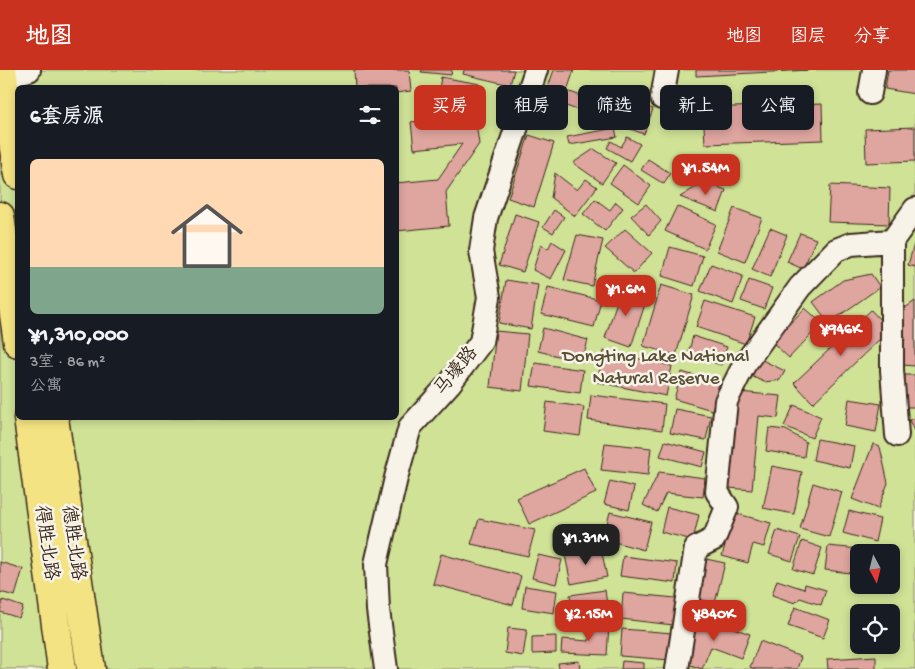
<!DOCTYPE html>
<html lang="zh">
<head>
<meta charset="utf-8">
<style>
	body { margin:0; font-family:"Gochi Hand","LXGW WenKai TC",sans-serif; background:#242831; color:#f1f3f6; height:100vh; display:flex; flex-direction:column; font-size:19px; white-space:nowrap }
	* { box-sizing:border-box; margin:0 }
	p { font-size:16px; color:#9ea1a6 }
	.icon { flex:none; width:28px; height:28px; fill:none; stroke:currentColor; stroke-width:2; stroke-linecap:round; stroke-linejoin:round }
	.map { position:relative; flex:1; overflow:hidden }
	.sheet { position:absolute; left:15px; top:15px; width:384px; height:335px; display:flex; flex-direction:column; background:#171b24; border-radius:8px; box-shadow:0 2px 8px #0003 }
	.sheet>* { flex:none }
	.hud { position:absolute; left:414px; top:15px; width:426px; height:45px; display:flex; gap:10px }
	.needle { width:32px; rotate:173deg }
	.controls { position:absolute; left:850px; top:474px; display:grid; gap:10px }
	.controls a { display:grid; place-items:center; width:50px; height:50px; border-radius:8px; background:#171b24; box-shadow:0 2px 8px #0003; font-size:25px }
	.price { position:absolute; translate:-50% -42px; padding:0 11px; border-radius:10px; background:#c8321e; color:#fff; font-size:16px; line-height:32px; filter:drop-shadow(0 1px 2px #0008) }
	.price::after { content:''; position:absolute; left:50%; top:30px; width:15px; height:11px; margin-left:-8px; background:inherit; clip-path:polygon(0 0,100% 0,50% 100%) }
	.price.on { background:#222; color:#fff }
	ul { padding:0; list-style:none }
	li { display:grid; align-content:center; gap:10px; height:265px; padding:0 15px }
	li+li { border-top:1px solid #363941 }
	li span { display:grid; place-items:center; height:155px; border-radius:8px; color:#555 }
	li>.icon { margin-inline-start:auto }
	span .icon { width:90px; height:90px; fill:#fffc; stroke-width:1 }
	li b { font-size:21px }
	h2 { display:flex; justify-content:space-between; align-items:center; height:60px; padding:0 15px; font-size:21px }
	.tag { padding:0 18px; border-radius:8px; background:#171b24; box-shadow:0 2px 8px #0003; font-size:18px; line-height:45px }
	.tag.on { background:#c8321e; color:#fff }
	header { display:flex; align-items:center; gap:30px; box-sizing:border-box; height:70px; padding:0 25px; background:#c8321e; color:#fff }
	header strong { font-size:24px }
	nav { display:flex; gap:28px; margin-inline-start:auto; font-size:18px }
	.map>svg:first-child { display:block }
	.green { fill:#cfe296; stroke:#85865a; fill-rule:evenodd }
	.building { fill:#dfa59f; stroke:#3b2a1e }
	.lines { fill:none; stroke-linecap:round; stroke-linejoin:round }
	.minor-casing { stroke:#3b2a1e; stroke-width:26 }
	.major-casing { stroke:#3b2a1e; stroke-width:31 }
	.minor { stroke:#f7f3e8; stroke-width:22 }
	.major { stroke:#f4e382; stroke-width:28 }
	.labels { text-anchor:middle; dominant-baseline:central; stroke-width:5; stroke-linejoin:round; paint-order:stroke }
	.park-label { font-size:19px; fill:#594f36; stroke:#f7f3e8 }
	.street-label { font-size:19px; fill:#3b2a1e; stroke:#f7f3e8 }
</style>
</head>
<body>
<header>
<strong>地图</strong>
<nav><a>地图</a><a>图层</a><a>分享</a></nav>
</header>
<div class="map">
<svg width="915" height="599" viewBox="0 0 915 599">
	<rect width="100%" height="100%" fill="#f7f3e8"/>
	<filter id="ink" filterUnits="userSpaceOnUse"><feTurbulence type="fractalNoise" baseFrequency=".02" numOctaves="2"/><feDisplacementMap in="SourceGraphic" scale="10" xChannelSelector="R" yChannelSelector="G"/><feConvolveMatrix kernelMatrix="1 2 1 2 8 2 1 2 1" color-interpolation-filters="sRGB"/></filter>
	<g filter="url(#ink)">
		<path class="green" d="M0 0H915V599H0ZM18 18H396V348H18ZM859 482H891V515H859ZM859 542H891V575H859Z"/>
		<path class="building" d="M354 0H409L411 21 396 23V18H355Z
			M422 0H452L451 5 421 2Z
			M464 0H514L510 15 463 4Z
			M554 0H574L567 21 613 37 617 26 653 39 644 64 544 28Z
			M696 0H810L696 6Z
			M888 0H915V24L885 19Z
			M441 7 480 14 478 26 439 19Z
			M822 34 823 70 705 74 703 38Z
			M475 45 479 74 446 122 449 156 396 161V113L438 109 462 74 414 79 411 52Z
			M915 57V91L866 93 865 59Z
			M615 58 617 67 569 75 567 67Z
			M529 65 554 73 534 137 508 128Z
			M627 67 640 74 630 91 607 78 611 71 621 77Z
			M594 79 616 93 602 113 573 93Z
			M648 89 670 103 664 114 641 100Z
			M623 95 651 116 639 133 610 113Z
			M555 103 577 120 586 109 597 117 575 146 551 128Z
			M704 112 726 120 718 142 680 127Z
			M830 115 890 118 889 154 828 152Z
			M595 129 610 140 616 132 623 138 605 161 583 144Z
			M646 134 661 151 649 165 631 146Z
			M677 136 716 154 705 179 665 161Z
			M734 138 762 148 745 192 717 181Z
			M554 140 564 147 553 163 543 157Z
			M515 144 539 152 523 202 499 195Z
			M770 158 787 165 770 207 752 199Z
			M625 159 652 183 634 203 605 178Z
			M800 163 816 169 803 199 787 192Z
			M577 165 603 170 592 216 564 210Z
			M552 171 566 180 551 209 533 200 541 174 548 179Z
			M914 174H915V197L908 195Z
			M670 177 703 186 694 216 662 206Z
			M711 194 743 206 733 234 700 221Z
			M871 204 880 217 829 253 813 232 843 210Z
			M506 210 538 215 531 259 499 253Z
			M749 210 772 218 764 239 741 231Z
			M661 215 694 225 676 285 643 276Z
			M622 216 648 225 631 277 605 268Z
			M548 217 601 230 594 257 541 244Z
			M705 231 755 247 746 274 696 257Z
			M915 231V296L902 295 905 267 898 243Z
			M805 238 822 253 789 288 772 272Z
			M871 240 881 251 882 267 813 333 794 313Z
			M543 258 588 270 582 292 538 281Z
			M496 261 528 264 522 321 490 317Z
			M693 266 727 277 721 295 688 284Z
			M604 281 672 296 666 326 597 312Z
			M758 288 785 301 780 310 764 312 749 305Z
			M535 293 583 300 580 323 531 316Z
			M682 302 719 313 712 340 674 329Z
			M905 305H915V337H904Z
			M739 322 781 326 778 348 759 346 752 420 729 418Z
			M591 325 665 334 662 360 588 350Z
			M849 329 881 334 876 362 845 356Z
			M547 332 584 337 580 366 543 361Z
			M794 335 821 347 812 368 784 356Z
			M675 339 711 346 706 370 670 363Z
			M915 348V363L909 350Z
			M769 358 786 360 806 372 804 387 766 381Z
			M817 369 854 376 850 398 813 390Z
			M665 371 706 382 702 397 660 386Z
			M605 373 651 378 648 405 601 400Z
			M873 374 880 377 888 413 878 439 852 429Z
			M772 396 802 402 794 444 763 438Z
			M584 398 596 423 529 454 517 428Z
			M659 402 705 408 703 427 666 423 657 442 643 435Z
			M610 411 634 417 629 440 604 434Z
			M813 413 842 422 829 467 800 459Z
			M667 437 699 445 693 470 661 462Z
			M849 441 880 449 875 472 843 463Z
			M610 442 651 452 644 480 603 469Z
			M734 443 771 453 764 477 753 474 748 493 722 486Z
			M479 449 535 460 528 486 471 474Z
			M777 460 800 467 792 491 769 484Z
			M802 471 822 478 813 505 793 499Z
			M828 476 880 481V482H859V504L825 500Z
			M601 478 607 507 571 514 565 485Z
			M441 484 521 506 513 535 433 514Z
			M538 485 562 490 556 514 532 508Z
			M623 486 677 493 675 513 620 506Z
			M706 489 725 493 715 533 697 529Z
			M0 492 23 499 15 526 0 522Z
			M777 510 804 519 805 514 826 520 821 535 800 528 795 533 772 525Z
			M525 516 557 521 554 543 522 538Z
			M605 520 607 535 572 540 570 525Z
			M623 523 676 528 673 555 621 549Z
			M3 530 23 537 19 548 0 542Z
			M795 537 830 550 823 568 788 556Z
			M699 546 750 564 741 588 711 577 702 599 682 592Z
			M590 554 609 555 607 585 561 583 562 569 589 571Z
			M508 558 527 560 523 586 505 583Z
			M622 559 673 563 670 590 620 586Z
			M556 566V583L532 584V567Z
			M760 571 801 587 797 599H755L750 597Z
			M876 586V599H828L827 589Z
			M579 591 580 599H559L558 593Z
			M622 591 644 593V599H621Z"/>
		<g class="lines">
			<defs>
				<path id="minor" d="M3 7 29 0
					M870 23 874 0
					M662 28 667 0
					M892 171V300L897 365
					M386 599 378 540 376 494 396 408 410 357 450 313 481 272 489 227 481 181 486 148 536 0
					M677 599 696 478 714 469 727 437 717 422 726 331 744 295 800 217 836 180 851 174 892 171 915 139"/>
				<path id="major" d="M2 0 18 105
					M0 146 18 273
					M28 348 62 599
					M54 348 91 599"/>
			</defs>
			<use href="#minor" class="minor-casing"/>
			<use href="#major" class="major-casing"/>
			<use href="#minor" class="minor"/>
			<use href="#major" class="major"/>
		</g>
	</g>
	<g class="labels">
		<g class="park-label">
			<text x="656" y="287">Dongting Lake National<tspan x="656" dy="22">Natural Reserve</tspan></text>
		</g>
		<g class="street-label">
			<text transform="translate(457 302) rotate(-51)">马壕路</text>
			<text transform="translate(45 473) rotate(82)">得胜北路</text>
			<text transform="translate(72 473) rotate(82)">德胜北路</text>
		</g>
	</g>
</svg>
<div class="controls">
<a><svg class="needle" viewBox="-14 -14 28 28"><path d="M0-13l5 13h-10z" fill="#e53935"/><path d="M0 13l5-13h-10z" fill="#9ea1a6"/></svg></a>
<a><svg class="icon" aria-label="locate" viewBox="0 0 24 24"><circle cx="12" cy="12" r="6"/><path d="M12 2v4M12 18v4M2 12h4M18 12h4"/></svg></a>
</div>
<b class="price" style="left:706px;top:126px">¥1.54M</b>
<b class="price" style="left:626px;top:247px">¥1.6M</b>
<b class="price" style="left:841px;top:287px">¥946K</b>
<b class="price on" style="left:586px;top:496px">¥1.31M</b>
<b class="price" style="left:589px;top:572px">¥2.15M</b>
<b class="price" style="left:714px;top:572px">¥840K</b>
<div class="hud">
<a class="tag on">买房</a>
<a class="tag">租房</a>
<a class="tag">筛选</a>
<a class="tag">新上</a>
<a class="tag">公寓</a>
</div>
<section class="sheet">
<h2>6套房源<svg class="icon" aria-label="filters" viewBox="0 0 24 24"><path d="M4 7h16M4 17h16"/><circle cx="9" cy="7" r="2"/><circle cx="15" cy="17" r="2"/></svg></h2>
<ul>
<li><span style="background:linear-gradient(#ffd9b3 70%,#7fa58c 0)"><svg class="icon" aria-label="home" viewBox="0 0 24 24"><path d="M3 11l9-7 9 7M6 9v11h12V9"/></svg></span><div><b>¥1,310,000</b><p>3室 · 86 m²</p><p>公寓</p></div></li>
</ul>
</section>
</div>
</body>
</html>
